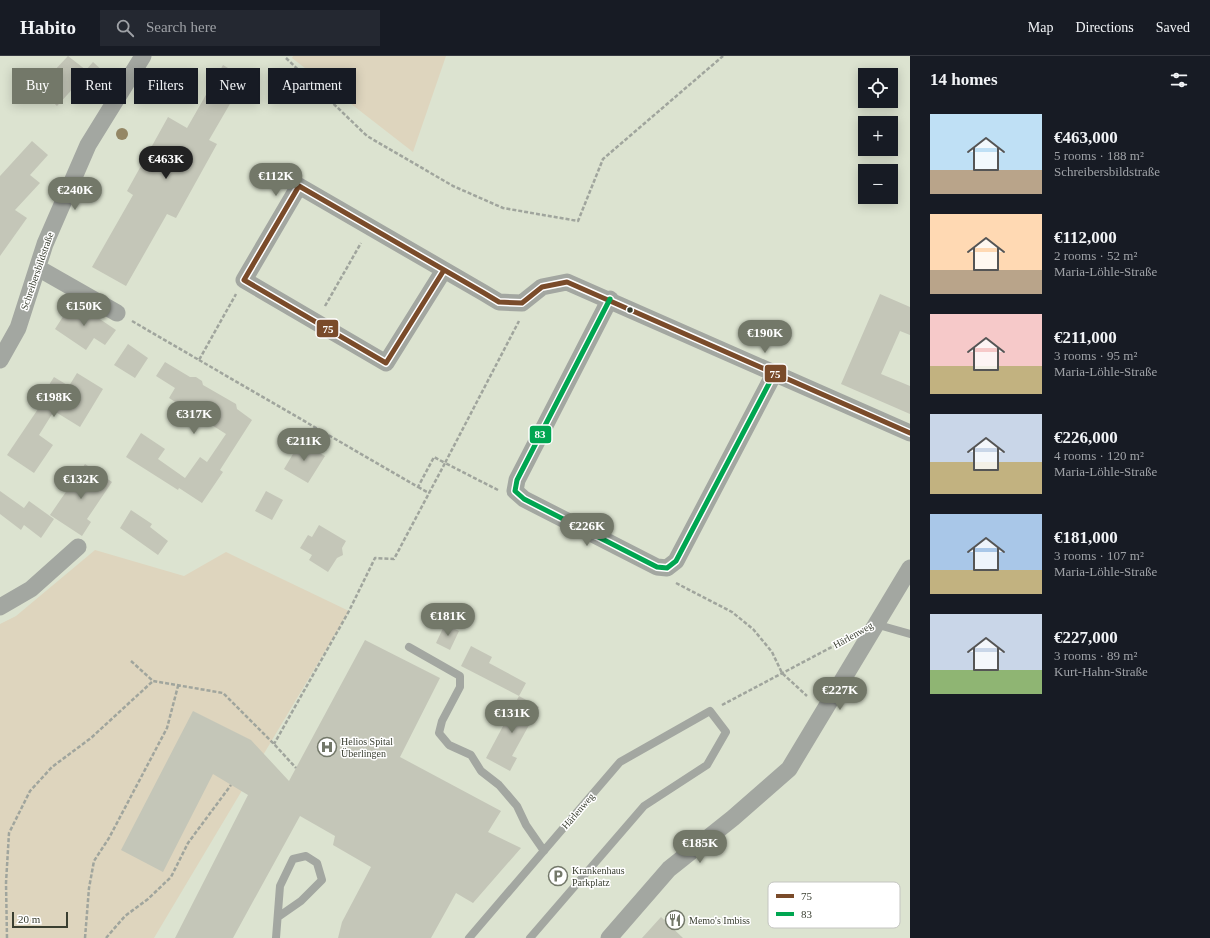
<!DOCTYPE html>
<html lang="en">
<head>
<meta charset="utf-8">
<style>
	body { margin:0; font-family:Georgia,serif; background:#242831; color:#f1f3f6; height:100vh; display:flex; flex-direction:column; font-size:15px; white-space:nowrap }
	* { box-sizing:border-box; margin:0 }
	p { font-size:13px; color:#9ea1a6 }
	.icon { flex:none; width:22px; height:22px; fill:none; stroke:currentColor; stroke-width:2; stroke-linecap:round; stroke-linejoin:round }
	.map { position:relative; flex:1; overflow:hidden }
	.drawer { display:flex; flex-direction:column; background:#171b24; width:300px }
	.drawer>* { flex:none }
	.guide { position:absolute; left:12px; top:12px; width:380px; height:36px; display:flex; gap:8px }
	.tools { position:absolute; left:858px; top:12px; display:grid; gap:8px }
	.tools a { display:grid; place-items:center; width:40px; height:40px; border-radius:0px; background:#171b24; box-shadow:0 2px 10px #0003; font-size:20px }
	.scale { position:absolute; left:12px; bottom:10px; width:56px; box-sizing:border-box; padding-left:4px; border:2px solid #3a3f31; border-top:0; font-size:11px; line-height:14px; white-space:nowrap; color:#3a3f31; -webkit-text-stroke:3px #fff; paint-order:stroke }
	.price { position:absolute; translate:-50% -34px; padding:0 9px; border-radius:14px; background:#737869; color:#fff; font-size:13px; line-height:26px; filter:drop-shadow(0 1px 2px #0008) }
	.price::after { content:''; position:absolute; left:50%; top:24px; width:12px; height:9px; margin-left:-6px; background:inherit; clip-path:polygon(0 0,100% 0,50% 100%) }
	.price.selected { background:#222; color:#fff }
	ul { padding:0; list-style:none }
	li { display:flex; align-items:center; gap:12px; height:100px; padding:0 20px }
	li span { display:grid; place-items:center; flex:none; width:112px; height:80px; border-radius:0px; color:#555 }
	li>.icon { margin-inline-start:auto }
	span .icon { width:48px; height:48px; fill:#fffc; stroke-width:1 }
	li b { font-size:17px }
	h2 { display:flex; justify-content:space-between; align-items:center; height:48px; padding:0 20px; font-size:17px }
	.pill { padding:0 14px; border-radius:0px; background:#171b24; box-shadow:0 2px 10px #0003; font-size:14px; line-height:36px }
	.pill.selected { background:#737869; color:#fff }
	header { display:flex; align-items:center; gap:24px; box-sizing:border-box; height:56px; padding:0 20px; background:#171b24; border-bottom:1px solid #363941 }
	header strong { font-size:19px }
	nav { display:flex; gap:22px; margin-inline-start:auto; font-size:14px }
	.search { width:280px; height:36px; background:#242831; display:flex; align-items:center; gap:10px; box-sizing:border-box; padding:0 14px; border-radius:0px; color:#9ea1a6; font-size:15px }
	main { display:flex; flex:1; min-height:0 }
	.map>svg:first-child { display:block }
	.green { fill:#ded5be }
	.building { fill:#c4c6b8 }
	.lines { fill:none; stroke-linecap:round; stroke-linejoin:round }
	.path { stroke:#a0a59d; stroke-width:2.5; stroke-dasharray:4 2; stroke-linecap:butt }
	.service { stroke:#a3a7a1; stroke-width:8 }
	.minor { stroke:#a3a7a1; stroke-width:17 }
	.bus-1-casing { stroke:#fff; stroke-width:8 }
	.bus-2-casing { stroke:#fff; stroke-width:8 }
	.bus-1 { stroke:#7a4b2a; stroke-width:5 }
	.bus-2 { stroke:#00a651; stroke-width:5 }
	.tree { fill:#948765 }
	.bus-dot { fill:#3a3f31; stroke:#fff; stroke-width:1.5 }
	.labels { text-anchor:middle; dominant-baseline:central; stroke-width:3; stroke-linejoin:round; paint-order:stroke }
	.street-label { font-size:10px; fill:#3a3f31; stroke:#fff }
	.poi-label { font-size:10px; fill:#3a3f31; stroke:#fff; text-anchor:start }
	.key { fill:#fff; stroke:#c4c5c1; stroke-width:1 }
	.key-label { font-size:11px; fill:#3a3f31 }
	.line-badge { stroke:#fff; stroke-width:1.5 }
	.badge-label { font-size:11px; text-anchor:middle; font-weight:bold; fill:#fff }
</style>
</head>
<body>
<header>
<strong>Habito</strong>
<div class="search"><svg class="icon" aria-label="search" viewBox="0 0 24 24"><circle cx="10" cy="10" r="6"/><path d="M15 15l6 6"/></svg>Search here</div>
<nav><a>Map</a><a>Directions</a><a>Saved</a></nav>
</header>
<main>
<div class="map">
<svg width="910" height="882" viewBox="0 0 910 882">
	<rect width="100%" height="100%" fill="#dce3d0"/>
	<path class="green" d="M293 0H446L413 96 292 2Z
		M95 494 184 520 226 496 349 555 154 882H0V568L16 560Z"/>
	<path class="building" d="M68 0 86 14 93 6 104 16 86 35 78 27 57 50 38 32Z
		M223 9 245 22 209 84 217 88 176 162 167 158 126 230 92 211 133 139 127 135 168 61 187 72Z
		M32 85 48 99 30 119 40 127 15 154 27 162 0 200V120Z
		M880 238 910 251V279L900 275 881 318 910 330V358L841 328Z
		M73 245 116 274 105 289 94 282 86 294 55 273Z
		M128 288 148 302 135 322 114 309Z
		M165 306 190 321H196L202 325 203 329 236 348 237 353 252 364 220 414 223 416 202 447 179 432 178 434 126 401 141 377 165 393 158 403 185 422 200 401 207 406 226 378 169 342 175 332 156 320Z
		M77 317 103 333 80 371 54 355 39 379 53 389 34 417 7 399 38 353 35 351 54 321 69 330Z
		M300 386 325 400 308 427 284 413Z
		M85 408 112 426 87 463 91 466 82 480 50 459Z
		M0 435 24 452 29 445 54 463 41 482 24 469 21 474 0 458Z
		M266 435 283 444 272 464 255 455Z
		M131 454 152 468 150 471 168 485 158 499 120 472Z
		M319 469 346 485 342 492 343 499 337 502 328 516 309 504 312 499 300 492 308 479 312 481Z
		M445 568 459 575 450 594 436 587Z
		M365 584 440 622 400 701 501 755 488 776 521 792 473 847 456 837 431 882H338L342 866 371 811 333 789 335 780 300 760 233 882H175L248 739 213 718 163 816 121 794 193 655 251 684 289 725Z
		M471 590 492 601 489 607 526 627 519 640 461 610Z
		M519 640 539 651 512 700 517 702 510 715 486 702Z
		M661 861 683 882H642Z"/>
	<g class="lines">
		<path class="path" d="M286 2 367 80 453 130 503 152 578 165 603 103 723 0
			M325 250 361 187
			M132 265 199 304 236 238
			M199 304 418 431 434 401 445 407 394 503 375 502 349 555 274 688
			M418 431 429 437
			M498 434 445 407 519 265
			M676 527 732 556 753 573 772 596 782 617 807 640
			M131 605 153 625 223 637 274 688 296 712
			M722 649 845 584
			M7 882 6 827 9 777 30 735 52 711 91 682 153 625
			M85 882 89 832 94 805 109 782 167 672 178 630
			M106 882 125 860 148 843 171 821 188 787 231 729"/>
		<path class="service" d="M875 568 910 578
			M409 591 460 620V631L442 665 439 677 449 689 471 699 481 715 499 729 517 750 526 769 544 795
			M276 882 280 830 293 803 306 800 317 807 322 824 301 845 278 861
			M469 882 620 706 710 655 726 676 707 709 644 750 530 882"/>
		<path class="minor" d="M38 212 117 257
			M444 214 386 307 244 224 299 130 484 237 499 246 522 247 542 231 567 226 910 377
			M610 243 517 424 515 435 524 443 657 511 667 512 676 505 774 318
			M0 304 18 272 45 188 88 89 143 0
			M0 551 31 533 78 491
			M609 882 669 813 733 762 789 713 910 512"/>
		<defs>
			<path id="bus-1" d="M444 214 386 307 244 224 299 130 484 237 499 246 522 247 542 231 567 226 910 377"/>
			<path id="bus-2" d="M610 243 517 424 515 435 524 443 657 511 667 512 676 505 774 318"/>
		</defs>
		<use href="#bus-1" class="bus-1-casing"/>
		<use href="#bus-2" class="bus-2-casing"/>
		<use href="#bus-1" class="bus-1"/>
		<use href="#bus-2" class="bus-2"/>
	</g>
	<circle class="tree" cx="122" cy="78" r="6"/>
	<defs>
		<symbol id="hospital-ring" viewBox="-11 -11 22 22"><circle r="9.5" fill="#fff" stroke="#737869" stroke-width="1.5"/><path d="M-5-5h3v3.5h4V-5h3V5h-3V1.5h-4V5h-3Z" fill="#737869"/></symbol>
		<symbol id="parking-ring" viewBox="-11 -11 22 22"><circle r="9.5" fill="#fff" stroke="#737869" stroke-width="1.5"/><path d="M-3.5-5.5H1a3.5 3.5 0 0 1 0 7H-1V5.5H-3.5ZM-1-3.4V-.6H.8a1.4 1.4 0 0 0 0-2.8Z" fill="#737869"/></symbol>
		<symbol id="restaurant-ring" viewBox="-11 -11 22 22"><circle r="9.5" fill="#fff" stroke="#737869" stroke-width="1.5"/><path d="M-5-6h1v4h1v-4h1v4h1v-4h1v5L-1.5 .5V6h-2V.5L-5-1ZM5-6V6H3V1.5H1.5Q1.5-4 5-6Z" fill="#737869"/></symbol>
	</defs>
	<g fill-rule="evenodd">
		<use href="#hospital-ring" x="316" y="680" width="22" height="22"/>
		<use href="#parking-ring" x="547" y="809" width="22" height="22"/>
		<use href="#restaurant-ring" x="664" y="853" width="22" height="22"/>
	</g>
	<circle class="bus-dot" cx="630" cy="254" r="3.5"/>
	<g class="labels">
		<g class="street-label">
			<text transform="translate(37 215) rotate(-71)">Schreibersbildstraße</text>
			<text transform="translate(853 579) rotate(-29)">Härlenweg</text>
			<text transform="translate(578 755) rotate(-49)">Härlenweg</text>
		</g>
		<g class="poi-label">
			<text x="341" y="685">Helios Spital<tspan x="341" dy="12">Überlingen</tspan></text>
			<text x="572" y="814">Krankenhaus<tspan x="572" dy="12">Parkplatz</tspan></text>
			<text x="689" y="864">Memo's Imbiss</text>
		</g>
	</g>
	<rect x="768" y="826" width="132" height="46" rx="6" class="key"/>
	<rect x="776" y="838" width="18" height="4" fill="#7a4b2a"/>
	<rect x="776" y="856" width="18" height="4" fill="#00a651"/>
	<g class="key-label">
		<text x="801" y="844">75</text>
		<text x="801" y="862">83</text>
	</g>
	<g class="line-badge">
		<rect x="316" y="263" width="23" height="19" rx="4" fill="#7a4b2a"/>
		<rect x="764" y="308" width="23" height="19" rx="4" fill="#7a4b2a"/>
		<rect x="529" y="369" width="23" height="19" rx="4" fill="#00a651"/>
	</g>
	<g class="badge-label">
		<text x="328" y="277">75</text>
		<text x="775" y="322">75</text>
		<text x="540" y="382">83</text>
	</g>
</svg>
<div class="tools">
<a><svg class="icon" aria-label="locate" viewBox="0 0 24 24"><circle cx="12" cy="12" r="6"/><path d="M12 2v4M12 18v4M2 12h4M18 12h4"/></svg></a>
<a>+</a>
<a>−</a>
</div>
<div class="scale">20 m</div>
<b class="price selected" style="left:166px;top:124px">€463K</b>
<b class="price" style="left:276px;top:141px">€112K</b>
<b class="price" style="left:75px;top:155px">€240K</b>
<b class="price" style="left:84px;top:271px">€150K</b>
<b class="price" style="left:765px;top:298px">€190K</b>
<b class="price" style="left:54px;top:362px">€198K</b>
<b class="price" style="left:194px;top:379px">€317K</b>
<b class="price" style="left:304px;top:406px">€211K</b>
<b class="price" style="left:81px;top:444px">€132K</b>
<b class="price" style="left:587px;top:491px">€226K</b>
<b class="price" style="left:448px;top:581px">€181K</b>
<b class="price" style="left:840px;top:655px">€227K</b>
<b class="price" style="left:512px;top:678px">€131K</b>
<b class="price" style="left:700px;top:808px">€185K</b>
<div class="guide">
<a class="pill selected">Buy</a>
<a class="pill">Rent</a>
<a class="pill">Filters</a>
<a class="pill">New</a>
<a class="pill">Apartment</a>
</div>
</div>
<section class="drawer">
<h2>14 homes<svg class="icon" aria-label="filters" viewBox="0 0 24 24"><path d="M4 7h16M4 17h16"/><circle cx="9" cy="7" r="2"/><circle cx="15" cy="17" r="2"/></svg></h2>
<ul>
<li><span style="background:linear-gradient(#bfe0f5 70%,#b9a48a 0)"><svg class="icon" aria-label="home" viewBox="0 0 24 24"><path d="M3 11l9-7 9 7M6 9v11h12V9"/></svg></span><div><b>€463,000</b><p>5 rooms · 188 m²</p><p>Schreibersbildstraße</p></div></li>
<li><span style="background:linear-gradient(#ffd9b3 70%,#b9a48a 0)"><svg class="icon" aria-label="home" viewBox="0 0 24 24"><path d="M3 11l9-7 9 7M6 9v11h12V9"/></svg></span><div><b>€112,000</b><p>2 rooms · 52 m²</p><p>Maria-Löhle-Straße</p></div></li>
<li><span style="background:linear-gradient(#f6c9c9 65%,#c2b280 0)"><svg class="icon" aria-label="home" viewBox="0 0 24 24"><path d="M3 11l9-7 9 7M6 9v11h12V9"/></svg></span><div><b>€211,000</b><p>3 rooms · 95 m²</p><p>Maria-Löhle-Straße</p></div></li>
<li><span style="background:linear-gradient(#c9d6e8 60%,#c2b280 0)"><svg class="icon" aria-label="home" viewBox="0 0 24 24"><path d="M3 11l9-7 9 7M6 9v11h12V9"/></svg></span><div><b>€226,000</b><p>4 rooms · 120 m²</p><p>Maria-Löhle-Straße</p></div></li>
<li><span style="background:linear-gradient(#a9c7e8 70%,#c2b280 0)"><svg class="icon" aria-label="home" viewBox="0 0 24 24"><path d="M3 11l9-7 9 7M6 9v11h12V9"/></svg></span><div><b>€181,000</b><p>3 rooms · 107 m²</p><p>Maria-Löhle-Straße</p></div></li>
<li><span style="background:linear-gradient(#c9d6e8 70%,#8fb573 0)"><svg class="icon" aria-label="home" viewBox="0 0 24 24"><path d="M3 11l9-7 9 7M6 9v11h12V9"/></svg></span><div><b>€227,000</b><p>3 rooms · 89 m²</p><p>Kurt-Hahn-Straße</p></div></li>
</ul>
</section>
</main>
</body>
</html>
